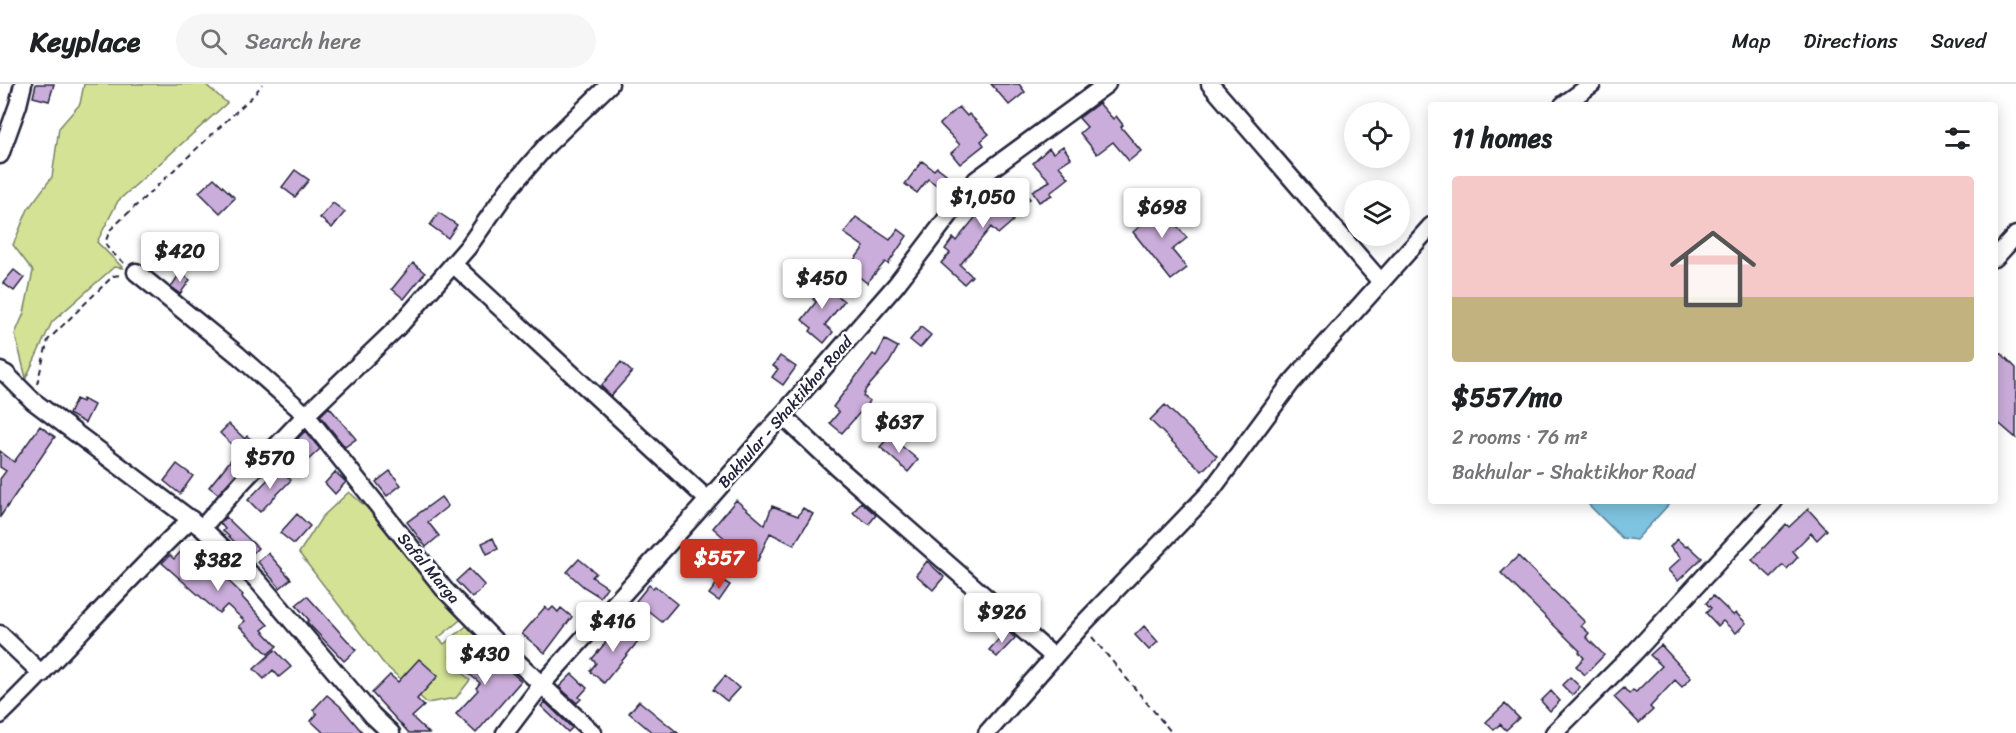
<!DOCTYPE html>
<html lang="en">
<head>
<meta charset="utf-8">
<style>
	body { margin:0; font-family:Sriracha,sans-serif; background:#f6f6f6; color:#202124; height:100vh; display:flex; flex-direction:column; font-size:22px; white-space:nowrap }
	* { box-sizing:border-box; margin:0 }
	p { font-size:20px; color:#757577 }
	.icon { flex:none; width:33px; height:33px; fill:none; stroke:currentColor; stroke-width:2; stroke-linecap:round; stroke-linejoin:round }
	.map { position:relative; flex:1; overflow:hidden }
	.drawer { position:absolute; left:1428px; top:18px; width:570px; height:402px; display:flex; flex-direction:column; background:#fff; border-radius:6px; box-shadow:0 3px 15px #0003 }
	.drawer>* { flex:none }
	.controls { position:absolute; left:1344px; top:18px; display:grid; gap:12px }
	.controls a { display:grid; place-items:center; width:66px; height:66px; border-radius:50%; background:#fff; box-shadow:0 3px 15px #0003; font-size:30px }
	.price { position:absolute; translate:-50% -51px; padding:0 14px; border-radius:6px; background:#fff; color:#222; font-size:20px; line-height:39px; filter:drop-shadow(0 2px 3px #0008) }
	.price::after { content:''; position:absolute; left:50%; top:36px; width:18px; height:14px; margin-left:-9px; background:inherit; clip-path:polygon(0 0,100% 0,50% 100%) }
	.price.selected { background:#c8321e; color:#fff }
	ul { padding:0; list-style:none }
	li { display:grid; align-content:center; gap:12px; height:318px; padding:0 24px }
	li+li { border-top:2px solid #e0e0e0 }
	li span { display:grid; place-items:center; height:186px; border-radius:6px; color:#555 }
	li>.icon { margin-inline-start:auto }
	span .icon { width:108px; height:108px; fill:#fffc; stroke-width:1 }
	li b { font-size:26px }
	h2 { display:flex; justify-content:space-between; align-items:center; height:72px; padding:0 24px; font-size:26px }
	header { display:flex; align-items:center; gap:36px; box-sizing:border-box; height:84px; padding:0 30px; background:#fff; border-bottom:2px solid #e0e0e0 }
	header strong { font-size:28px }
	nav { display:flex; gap:33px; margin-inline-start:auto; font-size:21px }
	.search { width:420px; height:54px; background:#f6f6f6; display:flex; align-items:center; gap:15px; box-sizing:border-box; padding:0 21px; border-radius:33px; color:#757577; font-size:22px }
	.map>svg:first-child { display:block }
	.green { fill:#d3e295; stroke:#7a8268; stroke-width:1.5 }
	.water { fill:#7ec3df; stroke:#59839d; stroke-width:1.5 }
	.building { fill:#caadda; stroke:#22223b; stroke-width:1.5 }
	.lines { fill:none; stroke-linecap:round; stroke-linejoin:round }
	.minor-casing { stroke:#22223b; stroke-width:21 }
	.path { stroke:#22223b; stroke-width:2; stroke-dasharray:6 4.5; stroke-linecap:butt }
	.minor { stroke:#fff; stroke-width:16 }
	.labels { text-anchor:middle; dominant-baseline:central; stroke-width:5; stroke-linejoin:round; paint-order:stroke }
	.street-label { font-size:16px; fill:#22223b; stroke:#fff }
</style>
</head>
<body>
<header>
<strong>Keyplace</strong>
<div class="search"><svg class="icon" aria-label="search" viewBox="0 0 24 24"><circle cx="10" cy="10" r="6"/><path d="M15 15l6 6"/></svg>Search here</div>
<nav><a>Map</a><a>Directions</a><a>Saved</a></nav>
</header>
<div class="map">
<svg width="2016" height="649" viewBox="0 0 2016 649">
	<rect width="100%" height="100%" fill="#fff"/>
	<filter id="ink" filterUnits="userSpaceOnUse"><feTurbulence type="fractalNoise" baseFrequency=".0167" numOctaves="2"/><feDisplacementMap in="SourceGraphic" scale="12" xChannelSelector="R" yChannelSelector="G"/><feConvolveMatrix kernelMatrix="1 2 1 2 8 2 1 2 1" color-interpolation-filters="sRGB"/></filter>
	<g filter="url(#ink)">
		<path class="green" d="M84 0H205L227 19 118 117 97 158 123 184 114 183 52 238 26 294 15 250 24 229 33 187 13 161 28 125 52 93 59 44 80 20Z
			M349 408 373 429 425 495 464 533 438 554 444 560 469 540 478 551 450 572 456 583 470 596 456 614 427 619 384 580 299 469 322 433Z"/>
		<path class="water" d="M1585 417H1672L1636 456 1622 454Z"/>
		<path class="building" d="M36 0H54L49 17 33 13Z
			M991 0H1019L1025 8 1009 21Z
			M1099 19 1113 35 1116 32 1123 41 1121 43 1141 67 1129 77 1113 58 1097 70 1080 49 1087 43 1079 34Z
			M959 23 967 32 969 30 989 50 981 57 984 61 960 80 951 69 960 61 940 40Z
			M1063 62 1071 74 1059 82 1069 94 1050 109 1052 111 1039 118 1032 107 1050 97 1033 79 1049 64 1053 69Z
			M922 77 934 86 937 83 946 90 944 93 955 101 948 109 928 95 917 109 905 100Z
			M295 86 309 96 295 113 282 103Z
			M214 94 235 114 220 129 199 108Z
			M1018 100 1030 115 1009 132 1013 137 998 150 991 143 960 181 972 192 964 200 941 179 950 169 945 165 953 154 956 157 979 129 972 121 979 114 991 123Z
			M1153 113 1187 154 1172 166 1187 184 1171 196 1133 148 1151 133 1142 122Z
			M333 119 345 128 332 144 320 134Z
			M439 129 457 141 448 154 430 141Z
			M856 133 890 156 898 145 907 152 888 180 885 178 867 199 848 184 864 163 844 149Z
			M413 179 425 189 404 215 392 205Z
			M14 186 24 194 14 207 3 199Z
			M180 189 190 196 180 210 171 203Z
			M812 195 822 204 824 201 844 217 825 241 833 248 824 259 810 247 812 244 802 236 816 218 813 215 815 213 805 204Z
			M921 243 931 251 920 264 910 256Z
			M885 256 898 263 889 279 866 305 863 312 870 317 842 349 830 339 839 328 833 323 873 270 876 272Z
			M2001 269 2016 284V354L1995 336V275Z
			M780 272 796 283 783 301 772 293 778 285 773 282Z
			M621 278 632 288 611 312 601 302Z
			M76 315 82 318 83 315 94 321 85 339 69 330Z
			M1165 321 1217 372 1202 387 1150 336Z
			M329 323 356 355 345 363 320 332Z
			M229 340 245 355 247 352 261 363 218 410 209 403 238 367 220 349Z
			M40 342 55 353 0 433V395L6 387 0 383V367L14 378Z
			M305 347 320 365 305 379 296 369 292 373 286 367Z
			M890 352 918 376 908 388 880 363Z
			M177 380 193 392 180 410 164 397Z
			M279 384 291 396 260 428 248 416Z
			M390 387 401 401 387 412 376 398Z
			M335 388 346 398 335 410 325 399Z
			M441 413 448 422 428 438 439 452 426 463 407 438Z
			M736 416 765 441 772 422 798 432 803 424 813 430 794 461 770 449 757 478 740 470 724 493 712 485 730 459 713 444Z
			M861 418 876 431 869 440 853 429Z
			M1808 425 1827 446 1817 456 1811 449 1793 467 1798 473 1787 485 1783 481 1771 493 1752 476 1786 440 1789 443Z
			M297 430 310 442 294 460 280 449Z
			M226 433 258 464 250 472 223 447 225 445 220 439Z
			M493 454 498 465 487 470 482 459Z
			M1677 455 1686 463 1688 461 1702 474 1678 497 1668 486 1681 474 1670 463Z
			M187 461 196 469 198 467 207 476 209 474 219 484 217 486 243 511 242 513 268 541 262 546 277 562 268 570 239 542 245 537 227 521 219 529 162 479 170 471 174 475Z
			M268 469 291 495 280 504 258 478Z
			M1518 472 1585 538 1581 542 1589 549 1586 553 1604 571 1585 591 1576 582 1584 574 1579 568 1580 567 1501 489Z
			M579 475 596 489 592 493 607 503 600 513 584 503 567 488Z
			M927 477 944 493 933 506 916 491Z
			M469 485 485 502 472 514 456 497Z
			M720 495 730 501 719 517 709 510Z
			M649 501 653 504 655 502 677 520 662 538 636 517Z
			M307 512 356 566 344 577 307 538 309 536 296 521Z
			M1713 512 1733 531 1736 529 1746 539 1736 549 1723 537 1718 542 1706 529 1711 524 1706 519Z
			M545 523 549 527 553 523 558 528 561 524 572 533 545 569 522 550Z
			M620 541 639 556 604 599 590 587 596 579 592 575Z
			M1144 542 1158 558 1149 566 1135 551Z
			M1007 546 1015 554 997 573 989 566Z
			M480 557 492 571 521 597 476 649 456 630 478 606 476 604 480 599 457 580 473 561 474 562Z
			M1661 561 1691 594 1682 603 1675 596 1650 623 1653 626 1639 639 1614 613 1624 604 1629 610 1633 606 1636 608 1662 582 1650 571Z
			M275 566 291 583 279 593 273 586 264 595 254 585Z
			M419 575 438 592 417 615 424 622 412 633 429 649H409L372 609 390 591 398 598Z
			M572 590 587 604 579 613 581 615 577 619 559 603Z
			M725 592 739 604 727 617 713 606Z
			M1570 593 1580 603 1572 611 1562 601Z
			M1551 607 1560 617 1550 627 1541 617Z
			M327 611 340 622 363 649H324L311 637 317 630 313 626Z
			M639 617 678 649H653L629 629Z
			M545 618 572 644 568 648 541 622Z
			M1505 620 1519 634 1506 646 1500 640 1494 646 1486 638Z"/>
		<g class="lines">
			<defs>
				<path id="minor" d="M1210 0 1381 198
					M1563 21 1592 0
					M0 71 18 21 23 0
					M1995 174 2016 151
					M453 180 708 416
					M136 188 238 271 306 331 444 505 495 557 593 649
					M0 287 6 290 33 317 202 444 257 496 373 632 391 649
					M782 331 836 382 1054 573
					M202 444 242 398 306 331 400 241 468 163 508 106 547 61 610 0
					M0 550 42 590
					M0 631C66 567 124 497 191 435
					M505 649 542 600 708 416 896 201 976 96 1107 0
					M987 649 1082 541 1210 408 1291 299 1431 142
					M1554 649 1634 569 1774 417"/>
			</defs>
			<use href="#minor" class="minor-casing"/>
			<path class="path" d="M124 179 109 166 105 159 110 146 255 10 262 0
				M37 300 48 256 113 192 121 191
				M1092 553 1172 649"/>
			<use href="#minor" class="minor"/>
		</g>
	</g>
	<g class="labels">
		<g class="street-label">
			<text transform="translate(785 328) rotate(-49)">Bakhular - Shaktikhor Road</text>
			<text transform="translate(429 484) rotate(50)">Safal Marga</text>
		</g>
	</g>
</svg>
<div class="controls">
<a><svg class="icon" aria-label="locate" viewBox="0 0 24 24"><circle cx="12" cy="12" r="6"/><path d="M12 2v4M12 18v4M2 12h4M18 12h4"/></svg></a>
<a><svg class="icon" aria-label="layers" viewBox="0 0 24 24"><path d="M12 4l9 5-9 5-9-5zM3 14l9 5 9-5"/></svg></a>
</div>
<b class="price" style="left:983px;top:145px">$1,050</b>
<b class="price" style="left:1162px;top:155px">$698</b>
<b class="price" style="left:180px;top:199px">$420</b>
<b class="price" style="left:822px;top:226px">$450</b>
<b class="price" style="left:899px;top:370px">$637</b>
<b class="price" style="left:270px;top:406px">$570</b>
<b class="price selected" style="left:719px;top:506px">$557</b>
<b class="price" style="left:218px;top:508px">$382</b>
<b class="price" style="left:1002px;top:560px">$926</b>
<b class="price" style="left:613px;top:569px">$416</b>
<b class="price" style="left:485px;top:602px">$430</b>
<section class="drawer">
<h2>11 homes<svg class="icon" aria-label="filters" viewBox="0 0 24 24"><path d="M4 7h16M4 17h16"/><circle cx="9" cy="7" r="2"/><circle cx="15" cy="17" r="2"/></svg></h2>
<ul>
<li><span style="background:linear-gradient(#f6c9c9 65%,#c2b280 0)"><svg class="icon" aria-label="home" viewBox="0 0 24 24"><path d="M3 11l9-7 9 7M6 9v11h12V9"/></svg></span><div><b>$557/mo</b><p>2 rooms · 76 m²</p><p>Bakhular - Shaktikhor Road</p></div></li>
</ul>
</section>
</div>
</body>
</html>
